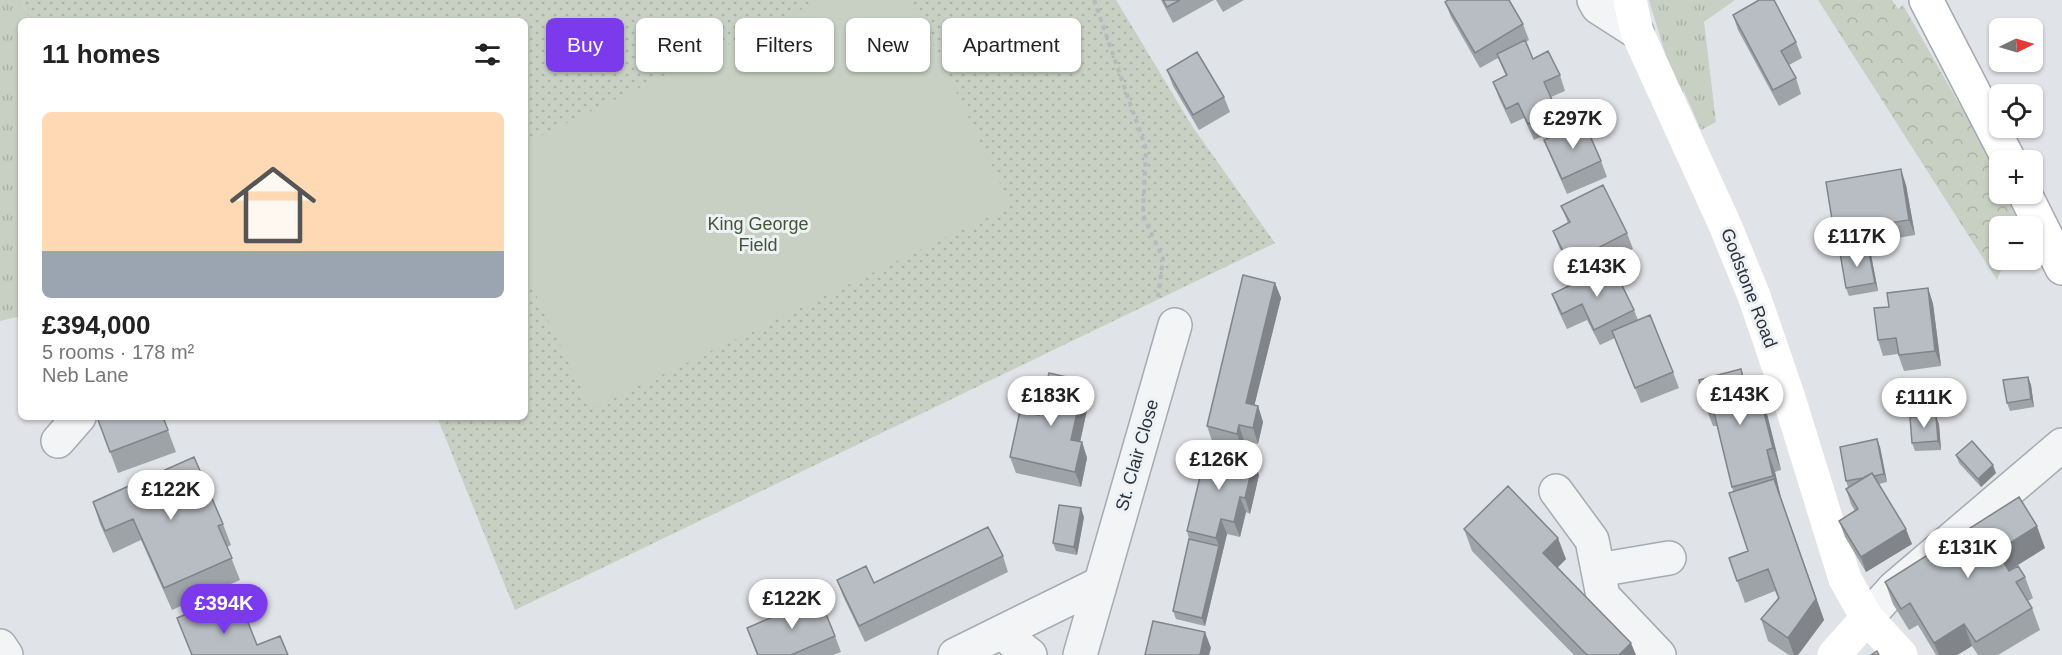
<!DOCTYPE html>
<html lang="en">
<head>
<meta charset="utf-8">
<style>
	body { margin:0; font-family:Helvetica,sans-serif; background:#f6f6f6; color:#222; height:100vh; display:flex; flex-direction:column; font-size:22px; white-space:nowrap }
	* { box-sizing:border-box; margin:0 }
	p { font-size:20px; color:#767676 }
	.icon { flex:none; width:33px; height:33px; fill:none; stroke:currentColor; stroke-width:2; stroke-linecap:round; stroke-linejoin:round }
	.map { position:relative; flex:1; overflow:hidden }
	.sheet { position:absolute; left:18px; top:18px; width:510px; height:402px; display:flex; flex-direction:column; background:#fff; border-radius:9px; box-shadow:0 2px 4px #0004 }
	.sheet>* { flex:none }
	.hud { position:absolute; left:546px; top:18px; width:570px; height:54px; display:flex; gap:12px }
	.needle { width:39px; rotate:85deg }
	.controls { position:absolute; left:1989px; top:18px; display:grid; gap:12px }
	.controls a { display:grid; place-items:center; width:54px; height:54px; border-radius:9px; background:#fff; box-shadow:0 2px 4px #0004; font-size:30px }
	.price { position:absolute; translate:-50% -51px; padding:0 14px; border-radius:21px; background:#fff; color:#222; font-size:20px; line-height:39px; filter:drop-shadow(0 2px 3px #0008) }
	.price::after { content:''; position:absolute; left:50%; top:36px; width:18px; height:14px; margin-left:-9px; background:inherit; clip-path:polygon(0 0,100% 0,50% 100%) }
	.price.current { background:#7c3aed; color:#fff }
	ul { padding:0; list-style:none }
	li { display:grid; align-content:center; gap:12px; height:318px; padding:0 24px }
	li span { display:grid; place-items:center; height:186px; border-radius:9px; color:#555 }
	li>.icon { margin-inline-start:auto }
	span .icon { width:108px; height:108px; fill:#fffc; stroke-width:1 }
	li b { font-size:26px }
	h2 { display:flex; justify-content:space-between; align-items:center; height:72px; padding:0 24px; font-size:26px }
	.pill { padding:0 21px; border-radius:9px; background:#fff; box-shadow:0 2px 4px #0004; font-size:21px; line-height:54px }
	.pill.current { background:#7c3aed; color:#fff }
	.map>svg:first-child { display:block }
	.grass { fill:url(#grass-tufts) }
	.forest { fill:url(#forest-crowns) }
	.park { fill:url(#park-dots) }
	.garden { fill:#c7d0c2 }
	.lines { fill:none; stroke-linecap:round; stroke-linejoin:round }
	.street-casing { stroke:#a6abb1; stroke-width:36 }
	.primary-casing { stroke:#a0a9b1; stroke-width:36 }
	.path { stroke:#b6babe; stroke-width:4; stroke-dasharray:4.5 4.5; stroke-linecap:butt }
	.street { stroke:#f2f4f6; stroke-width:33 }
	.secondary { stroke:#fff; stroke-width:33 }
	.primary { stroke:#fff; stroke-width:33 }
	.wall { fill:#9ea3a8 }
	.shaded-wall { fill:#818488 }
	.building { fill:#b8bdc3; stroke:#818488; stroke-width:1.5 }
	.labels { text-anchor:middle; dominant-baseline:central; stroke-width:6; stroke-linejoin:round; paint-order:stroke }
	.park-label { font-size:18px; fill:#415739; stroke:#eff2f5 }
	.street-label { font-size:18px; fill:#2a333d; stroke:#eff2f5 }
</style>
</head>
<body>
<div class="map">
<svg width="2062" height="655" viewBox="0 0 2062 655">
	<defs>
		<pattern id="grass-tufts" width="24" height="20" patternUnits="userSpaceOnUse" patternTransform="scale(1.5)"><rect width="24" height="20" fill="#c7d0c2"/><path d="M3 7l-1-3M5 7V3M7 7l1-3M15 17l-1-3M17 17v-4M19 17l1-3" fill="none" stroke="#abb3a8"/></pattern>
		<pattern id="forest-crowns" width="20" height="18" patternUnits="userSpaceOnUse" patternTransform="scale(1.5)"><rect width="20" height="18" fill="#c7d0c2"/><path d="M2 6a3 3 0 1 1 6 0M12 15a3 3 0 1 1 6 0" fill="none" stroke="#abb3a8"/></pattern>
		<pattern id="park-dots" width="8" height="8" patternUnits="userSpaceOnUse" patternTransform="scale(1.5)"><rect width="8" height="8" fill="#c7d0c2"/><path d="M2 2h.1M6 6h.1" fill="none" stroke="#abb3a8" stroke-width="1.8" stroke-linecap="round"/></pattern>
	</defs>
	<rect width="100%" height="100%" fill="#e0e3e7"/>
	<path class="grass" d="M0 0H22L30 21H21V316L0 321Z
		M1649 0H1735L1704 22 1716 122 1701 130 1684 91 1678 96Z"/>
	<path class="forest" d="M1818 0H1892L1898 9 1903 5 1999 174 2000 194H2011L2024 216 2019 226H2000V260H2005L1997 280Z"/>
	<path class="park" d="M22 0H1116L1192 126 1275 243 515 610 437 417H525V21H30Z"/>
	<path class="garden" d="M821 0H912L1011 206 591 409 525 272V143Z"/>
	<g class="lines">
		<defs>
			<path id="street" d="M1594 0 1598 7 1637 32
				M58 441 79 417
				M1556 491 1592 540 1603 596 1659 655
				M1598 570 1669 558
				M1867 618 1894 588 2062 445
				M1002 633 1030 655
				M0 646 6 655
				M955 655 1099 584
				M1080 655 1175 325"/>
			<path id="primary" d="M1926 0 2009 160
				M2025 194 2062 268"/>
		</defs>
		<use href="#street" class="street-casing"/>
		<use href="#primary" class="primary-casing"/>
		<path class="path" d="M1094 0 1146 149 1143 215 1163 259 1158 297"/>
		<use href="#street" class="street"/>
		<path class="secondary" d="M1630 0 1637 32 1725 225 1754 296 1788 395 1845 579 1867 618 1901 655
			M1834 655 1867 618"/>
		<use href="#primary" class="primary"/>
	</g>
	<path class="wall" d="M1161 0H1214L1173 23Z
		M1216 0H1244L1223 12Z
		M1445 2 1523 24 1529 40 1526 42 1533 59 1560 75 1565 91 1551 97 1563 126 1534 140 1524 118 1511 124 1499 98 1493 82 1506 76 1498 58 1480 68 1451 17Z
		M1733 15 1796 42 1802 58 1789 65 1796 78 1801 94 1779 106 1738 30Z
		M1167 70 1224 97 1230 112 1199 130 1173 86Z
		M1544 140 1601 161 1607 177 1567 194 1550 155Z
		M1906 185 1915 235 1840 248 1834 232Z
		M1561 206 1627 233 1633 249 1575 278 1559 247 1553 231 1568 223Z
		M1868 247 1871 255 1878 291 1849 296 1846 288Z
		M1275 283 1281 298 1254 406H1258L1263 422 1258 444 1244 441 1243 449 1212 441 1207 426Z
		M1928 288 1933 304 1941 366 1904 371 1898 354 1883 356 1878 340 1889 307Z
		M1552 294 1634 310 1638 320 1673 372 1679 388 1641 403 1615 338 1600 345 1587 320 1567 329 1558 310Z
		M1741 369 1747 387 1757 385 1765 406 1781 470 1775 472 1781 498 1824 620 1798 655H1789L1768 641 1761 619 1778 598 1775 591 1745 603 1729 558 1748 551 1717 426H1713L1705 405Z
		M2028 377 2031 385 2034 407 2010 411 2007 403Z
		M1084 381 1090 396 1080 442H1082L1087 458 1081 487 1016 473 1010 457 1039 415Z
		M97 417H163L176 452 118 473Z
		M1939 424 1941 450 1915 451 1912 443Z
		M1877 439 1880 447 1887 482 1879 484 1912 544 1866 572 1845 537 1839 521 1855 511 1851 504 1846 489 1848 487 1846 481Z
		M1956 455 1996 473 1981 487 1959 463Z
		M1259 475 1250 514 1246 512 1240 537 1227 534 1205 626 1176 619 1173 611 1189 539 1187 531Z
		M93 502 223 524 231 545 227 547 240 580 172 610 141 540 113 553 100 524Z
		M1084 517 1077 555 1056 551 1053 543Z
		M1464 529 1566 559 1558 567 1636 655H1574L1472 551Z
		M2045 548 2009 570 2025 577 2033 598 2028 601 2032 608 2040 630 1998 655H1978L1972 646 1957 655H1936L1918 625 1909 630 1893 604 1885 582Z
		M1003 556 1008 572 865 642 843 596 837 580 874 583Z
		M747 628 835 636 841 652 833 655H757Z"/>
	<path class="shaded-wall" d="M1901 169 1906 185 1915 235 1909 220Z
		M1868 247 1871 255 1878 291 1875 283Z
		M1275 283 1281 298 1251 419 1246 403Z
		M1928 288 1933 304 1941 366 1935 351Z
		M1741 369 1749 391 1745 388Z
		M2028 377 2031 385 2034 407 2031 399Z
		M1084 381 1090 396 1077 456 1071 440Z
		M1757 385 1765 406 1781 470 1773 448Z
		M1258 406 1263 422 1258 444 1253 428Z
		M1936 416 1939 424 1941 450 1938 441Z
		M1239 425 1244 441 1243 449 1237 434Z
		M1877 439 1880 447 1887 482 1884 474Z
		M1082 442 1087 458 1081 487 1075 472Z
		M1767 450 1775 472 1781 498 1773 476Z
		M1254 460 1259 475 1250 514 1245 498Z
		M1993 465 1996 473 1981 487 1978 479Z
		M1774 479 1824 620 1798 655H1794L1788 638Z
		M1240 497 1246 512 1240 537 1234 522Z
		M1081 508 1084 517 1077 555 1074 547Z
		M1221 519 1227 534 1205 626 1202 618 1219 546 1216 538Z
		M2037 526 2045 548 2005 573 1997 551Z
		M1906 529 1912 544 1866 572 1861 557Z
		M1558 538 1566 559 1551 574 1543 553Z
		M1964 624 1972 646 1957 655H1939L1934 643Z
		M1205 632 1211 648 1209 655H1200Z
		M1631 643 1636 655H1619Z"/>
	<path class="building" d="M1163 0H1180L1167 7Z
		M1448 0H1509L1523 24 1475 53 1445 2Z
		M1759 0H1774L1796 42 1781 51 1796 78 1773 90 1733 15Z
		M1525 40 1533 59 1548 51 1560 75 1544 82 1557 111 1528 124 1518 103 1506 109 1493 82 1507 75 1497 54Z
		M1197 52 1224 97 1193 115 1167 70Z
		M1584 122 1601 161 1562 179 1544 140Z
		M1901 169 1909 220 1834 232 1826 182Z
		M1603 185 1627 233 1569 263 1553 231 1570 222 1561 206Z
		M1868 247 1875 283 1846 288 1840 253Z
		M1612 265 1634 310 1594 330 1582 304 1562 314 1552 294Z
		M1243 275 1275 283 1246 403 1258 406 1253 428 1239 425 1237 434 1207 426Z
		M1928 288 1935 351 1899 355 1896 338 1878 340 1874 308 1889 307 1887 293Z
		M1650 315 1673 372 1635 388 1612 331Z
		M1741 369 1745 388 1757 385 1773 448 1767 450 1773 476 1732 487 1712 404 1705 405 1699 380Z
		M1049 373 1084 381 1071 440 1082 442 1075 472 1010 457 1020 411 1039 415Z
		M2028 377 2031 399 2007 403 2003 380Z
		M1936 416 1938 441 1912 443 1910 417Z
		M97 417H163L168 430 110 452Z
		M1877 439 1884 474 1874 476 1872 473 1863 478 1846 481 1840 447Z
		M1972 441 1993 465 1978 479 1956 455Z
		M1207 448 1254 460 1245 498 1240 497 1234 522 1221 519 1216 538 1187 531Z
		M194 457 223 524 218 526 232 558 164 588 133 519 105 531 93 502Z
		M1872 473 1906 529 1861 557 1839 521 1858 509 1846 489Z
		M1774 479 1816 599 1788 638 1761 619 1779 598 1768 569 1737 581 1729 558 1748 551 1729 493Z
		M1508 486 1558 538 1543 553 1631 643 1619 655H1587L1464 529Z
		M2019 497 2037 526 1997 551 2009 571 2018 566 2025 577 2016 582 2032 608 1976 642 1964 624 1934 643 1910 603 1901 609 1885 582Z
		M1059 505 1081 508 1074 547 1053 543Z
		M988 527 1003 556 859 626 837 580 866 566 874 583Z
		M1189 539 1219 546 1202 618 1173 611Z
		M819 597 835 636 791 655H758L747 628Z
		M220 600 229 622 245 615 257 645 280 636 288 655H192L177 618Z
		M1153 621 1205 632 1200 655H1145Z
		M1877 651 1879 655H1871Z"/>
	<g class="labels">
		<g class="park-label">
			<text x="758" y="224">King George<tspan x="758" dy="21">Field</tspan></text>
		</g>
		<g class="street-label">
			<text transform="translate(1749 288) rotate(69)">Godstone Road</text>
			<text transform="translate(1137 455) rotate(-74)">St. Clair Close</text>
		</g>
	</g>
</svg>
<div class="controls">
<a><svg class="needle" viewBox="-14 -14 28 28"><path d="M0-13l5 13h-10z" fill="#e53935"/><path d="M0 13l5-13h-10z" fill="#767676"/></svg></a>
<a><svg class="icon" aria-label="locate" viewBox="0 0 24 24"><circle cx="12" cy="12" r="6"/><path d="M12 2v4M12 18v4M2 12h4M18 12h4"/></svg></a>
<a>+</a>
<a>−</a>
</div>
<b class="price" style="left:1573px;top:150px">£297K</b>
<b class="price" style="left:1857px;top:268px">£117K</b>
<b class="price" style="left:1597px;top:298px">£143K</b>
<b class="price" style="left:1740px;top:426px">£143K</b>
<b class="price" style="left:1051px;top:427px">£183K</b>
<b class="price" style="left:1924px;top:429px">£111K</b>
<b class="price" style="left:1219px;top:491px">£126K</b>
<b class="price" style="left:171px;top:521px">£122K</b>
<b class="price" style="left:1968px;top:579px">£131K</b>
<b class="price" style="left:792px;top:630px">£122K</b>
<b class="price current" style="left:224px;top:635px">£394K</b>
<div class="hud">
<a class="pill current">Buy</a>
<a class="pill">Rent</a>
<a class="pill">Filters</a>
<a class="pill">New</a>
<a class="pill">Apartment</a>
</div>
<section class="sheet">
<h2>11 homes<svg class="icon" aria-label="filters" viewBox="0 0 24 24"><path d="M4 7h16M4 17h16"/><circle cx="9" cy="7" r="2"/><circle cx="15" cy="17" r="2"/></svg></h2>
<ul>
<li><span style="background:linear-gradient(#ffd9b3 75%,#9aa5b1 0)"><svg class="icon" aria-label="home" viewBox="0 0 24 24"><path d="M3 11l9-7 9 7M6 9v11h12V9"/></svg></span><div><b>£394,000</b><p>5 rooms · 178 m²</p><p>Neb Lane</p></div></li>
</ul>
</section>
</div>
</body>
</html>
